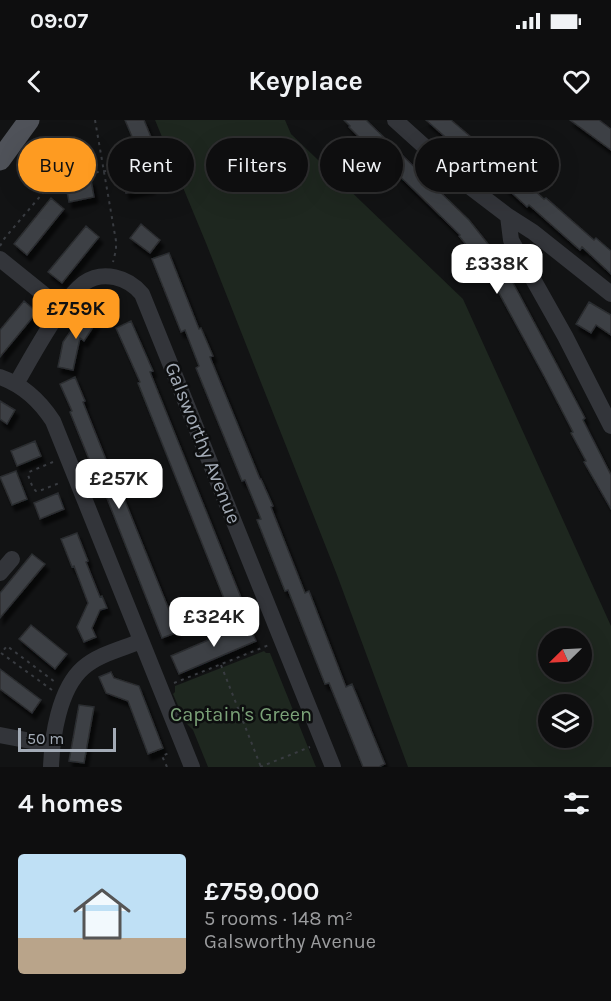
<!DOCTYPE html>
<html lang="en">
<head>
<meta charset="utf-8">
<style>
	body { margin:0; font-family:Karla,sans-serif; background:#1c1c1d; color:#f1f3f6; height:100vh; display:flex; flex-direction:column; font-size:22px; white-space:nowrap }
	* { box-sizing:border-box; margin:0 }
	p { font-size:20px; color:#9b9c9e }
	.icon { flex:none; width:33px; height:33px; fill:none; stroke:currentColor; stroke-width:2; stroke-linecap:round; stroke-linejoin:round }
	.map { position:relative; height:647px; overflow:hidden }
	.details { display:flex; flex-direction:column; background:#0e0e0f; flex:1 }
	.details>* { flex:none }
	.banner { position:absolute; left:18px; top:18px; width:576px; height:54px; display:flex; gap:12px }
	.needle { width:39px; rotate:246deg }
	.controls { position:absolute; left:538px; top:508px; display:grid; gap:12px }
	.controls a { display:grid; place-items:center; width:54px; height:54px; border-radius:50%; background:#0e0e0f; box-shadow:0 6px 24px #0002,0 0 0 2px #2e2e2f; font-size:30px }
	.scale { position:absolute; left:18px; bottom:15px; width:98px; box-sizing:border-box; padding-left:6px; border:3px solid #a3abb6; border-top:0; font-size:16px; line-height:21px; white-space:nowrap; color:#a3abb6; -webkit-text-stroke:4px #0d0e0f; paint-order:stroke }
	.price { position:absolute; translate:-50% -51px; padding:0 14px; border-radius:12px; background:#fff; color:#222; font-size:20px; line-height:39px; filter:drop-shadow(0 2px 3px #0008) }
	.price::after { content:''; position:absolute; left:50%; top:36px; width:18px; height:14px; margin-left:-9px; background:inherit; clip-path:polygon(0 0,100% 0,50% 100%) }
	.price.on { background:#fe9b21; color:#111 }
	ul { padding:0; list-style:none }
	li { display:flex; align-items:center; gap:18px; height:150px; padding:0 18px }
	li+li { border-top:2px solid #2e2e2f }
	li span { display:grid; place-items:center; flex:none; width:168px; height:120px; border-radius:6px; color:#555 }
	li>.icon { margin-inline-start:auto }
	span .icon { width:72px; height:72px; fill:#fffc; stroke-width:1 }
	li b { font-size:26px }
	h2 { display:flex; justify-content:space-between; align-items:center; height:72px; padding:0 18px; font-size:26px }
	.tag { padding:0 21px; border-radius:27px; background:#0e0e0f; box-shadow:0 6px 24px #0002,0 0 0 2px #2e2e2f; font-size:21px; line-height:54px }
	.tag.on { background:#fe9b21; color:#111 }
	.status { display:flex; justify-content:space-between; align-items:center; height:42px; padding:0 30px; background:#0e0e0f; direction:ltr }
	.status svg { height:16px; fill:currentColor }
	header { display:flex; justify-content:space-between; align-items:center; height:78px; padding:0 18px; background:#0e0e0f; font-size:27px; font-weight:700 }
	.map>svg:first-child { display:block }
	.green { fill:#1e271f; fill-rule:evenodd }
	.building { fill:#3e4144; stroke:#2c2d30; stroke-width:1.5; filter:url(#shadow) }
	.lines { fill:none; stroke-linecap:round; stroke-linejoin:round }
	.path { stroke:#393c41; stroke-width:2; stroke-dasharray:3 4.5; stroke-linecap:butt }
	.minor { stroke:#33353a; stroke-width:16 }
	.major { stroke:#4f5259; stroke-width:21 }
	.labels { text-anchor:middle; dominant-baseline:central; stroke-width:5; stroke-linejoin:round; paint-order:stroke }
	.street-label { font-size:20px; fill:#a3abb6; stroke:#0d0e0f }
	.park-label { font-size:20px; fill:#7ba278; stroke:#0d0e0f }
</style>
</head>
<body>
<div class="status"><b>09:07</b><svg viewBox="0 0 49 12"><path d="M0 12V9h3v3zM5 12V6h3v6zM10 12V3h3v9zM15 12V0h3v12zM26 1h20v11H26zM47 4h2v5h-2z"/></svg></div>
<header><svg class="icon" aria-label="back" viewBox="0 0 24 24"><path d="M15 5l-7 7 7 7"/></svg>Keyplace<svg class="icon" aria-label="heart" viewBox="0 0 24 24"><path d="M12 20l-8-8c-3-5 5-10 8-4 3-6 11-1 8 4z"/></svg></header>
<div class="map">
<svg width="611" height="647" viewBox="0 0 611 647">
	<defs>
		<filter id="shadow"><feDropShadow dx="3.5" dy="6" stdDeviation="1.5" flood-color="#0009"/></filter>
	</defs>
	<rect width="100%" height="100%" fill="#121314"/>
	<path class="green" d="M155 0H285L291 14 463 179 611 506V647H408L337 455 206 123ZM549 519H582V552H549ZM549 585H582V618H549Z
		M264 531 266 533H270L316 647H208L193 610 185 602 173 574 175 572V566Z"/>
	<path class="building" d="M125 0H144L157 32 141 38Z
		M344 0H366L469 100 492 129 510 162 512 161 556 243 585 298 583 300 611 355V389L584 342 586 341 571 313 573 312 544 256 493 162 491 163 478 139 459 116 460 115 413 69 367 25 349 7 350 6Z
		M426 0H451L519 58 520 57 544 79 546 78 594 120 596 118 611 131V154L582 127 580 130 529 85 527 87 501 63 500 65Z
		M570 0H599L611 9V30Z
		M147 51 151 68 126 73 122 56Z
		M91 60 94 77 69 82 66 65Z
		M51 78 64 89 27 135 14 124Z
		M141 104 160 120 150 133 130 118Z
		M86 106 99 117 62 163 48 152Z
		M169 133 199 209 201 208 213 236 210 237 260 359H261L273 386 271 387 305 473 309 471 346 567 352 564 385 644 379 647H363L329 563 325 564 288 470 285 471 257 400 261 399 245 360 242 361 196 248 199 246 185 210 181 212 152 139Z
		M24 181 37 192 0 237V210Z
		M589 182 611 195V215L596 205 591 213 576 204Z
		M86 189 97 197V201L84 221 80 218 73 250 58 247 63 222Z
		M131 201 153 251 150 252 244 485 229 491 138 263 140 262 116 208Z
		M75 257 85 281 83 282 115 362 117 361 178 512 162 518 101 363 99 364 70 292 72 291 60 264Z
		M0 281 15 290 7 304 0 299Z
		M35 321 41 336 17 346 11 331Z
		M16 351 27 379 12 385 0 357Z
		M58 373 64 389 40 399 34 383Z
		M77 413 88 441 86 442 100 477 102 476 107 488 100 490 92 508 96 517 84 522 77 507 88 483 74 446 72 447 61 419Z
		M32 434 45 444 0 498V473Z
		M248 503 256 521 179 554 171 536Z
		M31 505 67 534 55 549 19 519Z
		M0 549 41 580 32 593 0 569Z
		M111 552 114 558 139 566 163 628 148 634 128 581 106 573 99 557Z
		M79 585 94 587 84 643 69 641Z"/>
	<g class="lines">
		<path class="path" d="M95 0 116 121V130L113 142
			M23 39 48 65
			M0 126 4 119 53 61 98 52 145 46
			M53 342 29 352 28 355 33 368 36 371H39L62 362
			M221 545 261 647
			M174 563 269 525
			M52 570 1 533 7 526 55 562
			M167 647 162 636 171 632
			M260 647 310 627"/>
		<path class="minor" d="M395 0 466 64 508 96 511 120 565 216 611 306
			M508 96 533 112 611 174
			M0 139 62 189
			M0 257C23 265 40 281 53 301L192 647
			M16 264C31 238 45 212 62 188 68 179 75 170 84 163 103 150 128 157 142 174L333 647
			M0 453 12 439
			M0 615 52 625
			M51 647C52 617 59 569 83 548 99 534 122 529 141 521"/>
		<path class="major" d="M0 40 29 0"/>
	</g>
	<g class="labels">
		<g class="street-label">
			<text transform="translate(203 323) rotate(68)">Galsworthy Avenue</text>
		</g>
		<g class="park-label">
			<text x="241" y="594">Captain's Green</text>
		</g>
	</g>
</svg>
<div class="controls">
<a><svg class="needle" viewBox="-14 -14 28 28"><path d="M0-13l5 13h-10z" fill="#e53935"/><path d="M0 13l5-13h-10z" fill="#9b9c9e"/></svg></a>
<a><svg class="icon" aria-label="layers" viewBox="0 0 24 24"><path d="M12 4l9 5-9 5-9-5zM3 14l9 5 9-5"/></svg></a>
</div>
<div class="scale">50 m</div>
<b class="price" style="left:497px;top:175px">£338K</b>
<b class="price on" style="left:76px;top:220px">£759K</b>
<b class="price" style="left:119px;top:390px">£257K</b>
<b class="price" style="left:214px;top:528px">£324K</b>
<div class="banner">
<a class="tag on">Buy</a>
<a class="tag">Rent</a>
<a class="tag">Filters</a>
<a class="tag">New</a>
<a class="tag">Apartment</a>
</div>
</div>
<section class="details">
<h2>4 homes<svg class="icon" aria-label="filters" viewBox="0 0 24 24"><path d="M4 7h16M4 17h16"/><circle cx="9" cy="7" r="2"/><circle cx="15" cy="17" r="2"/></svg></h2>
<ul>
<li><span style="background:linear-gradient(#bfe0f5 70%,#b9a48a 0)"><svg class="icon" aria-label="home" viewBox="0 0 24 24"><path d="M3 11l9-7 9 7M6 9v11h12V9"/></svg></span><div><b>£759,000</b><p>5 rooms · 148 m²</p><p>Galsworthy Avenue</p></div></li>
</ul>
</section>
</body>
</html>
